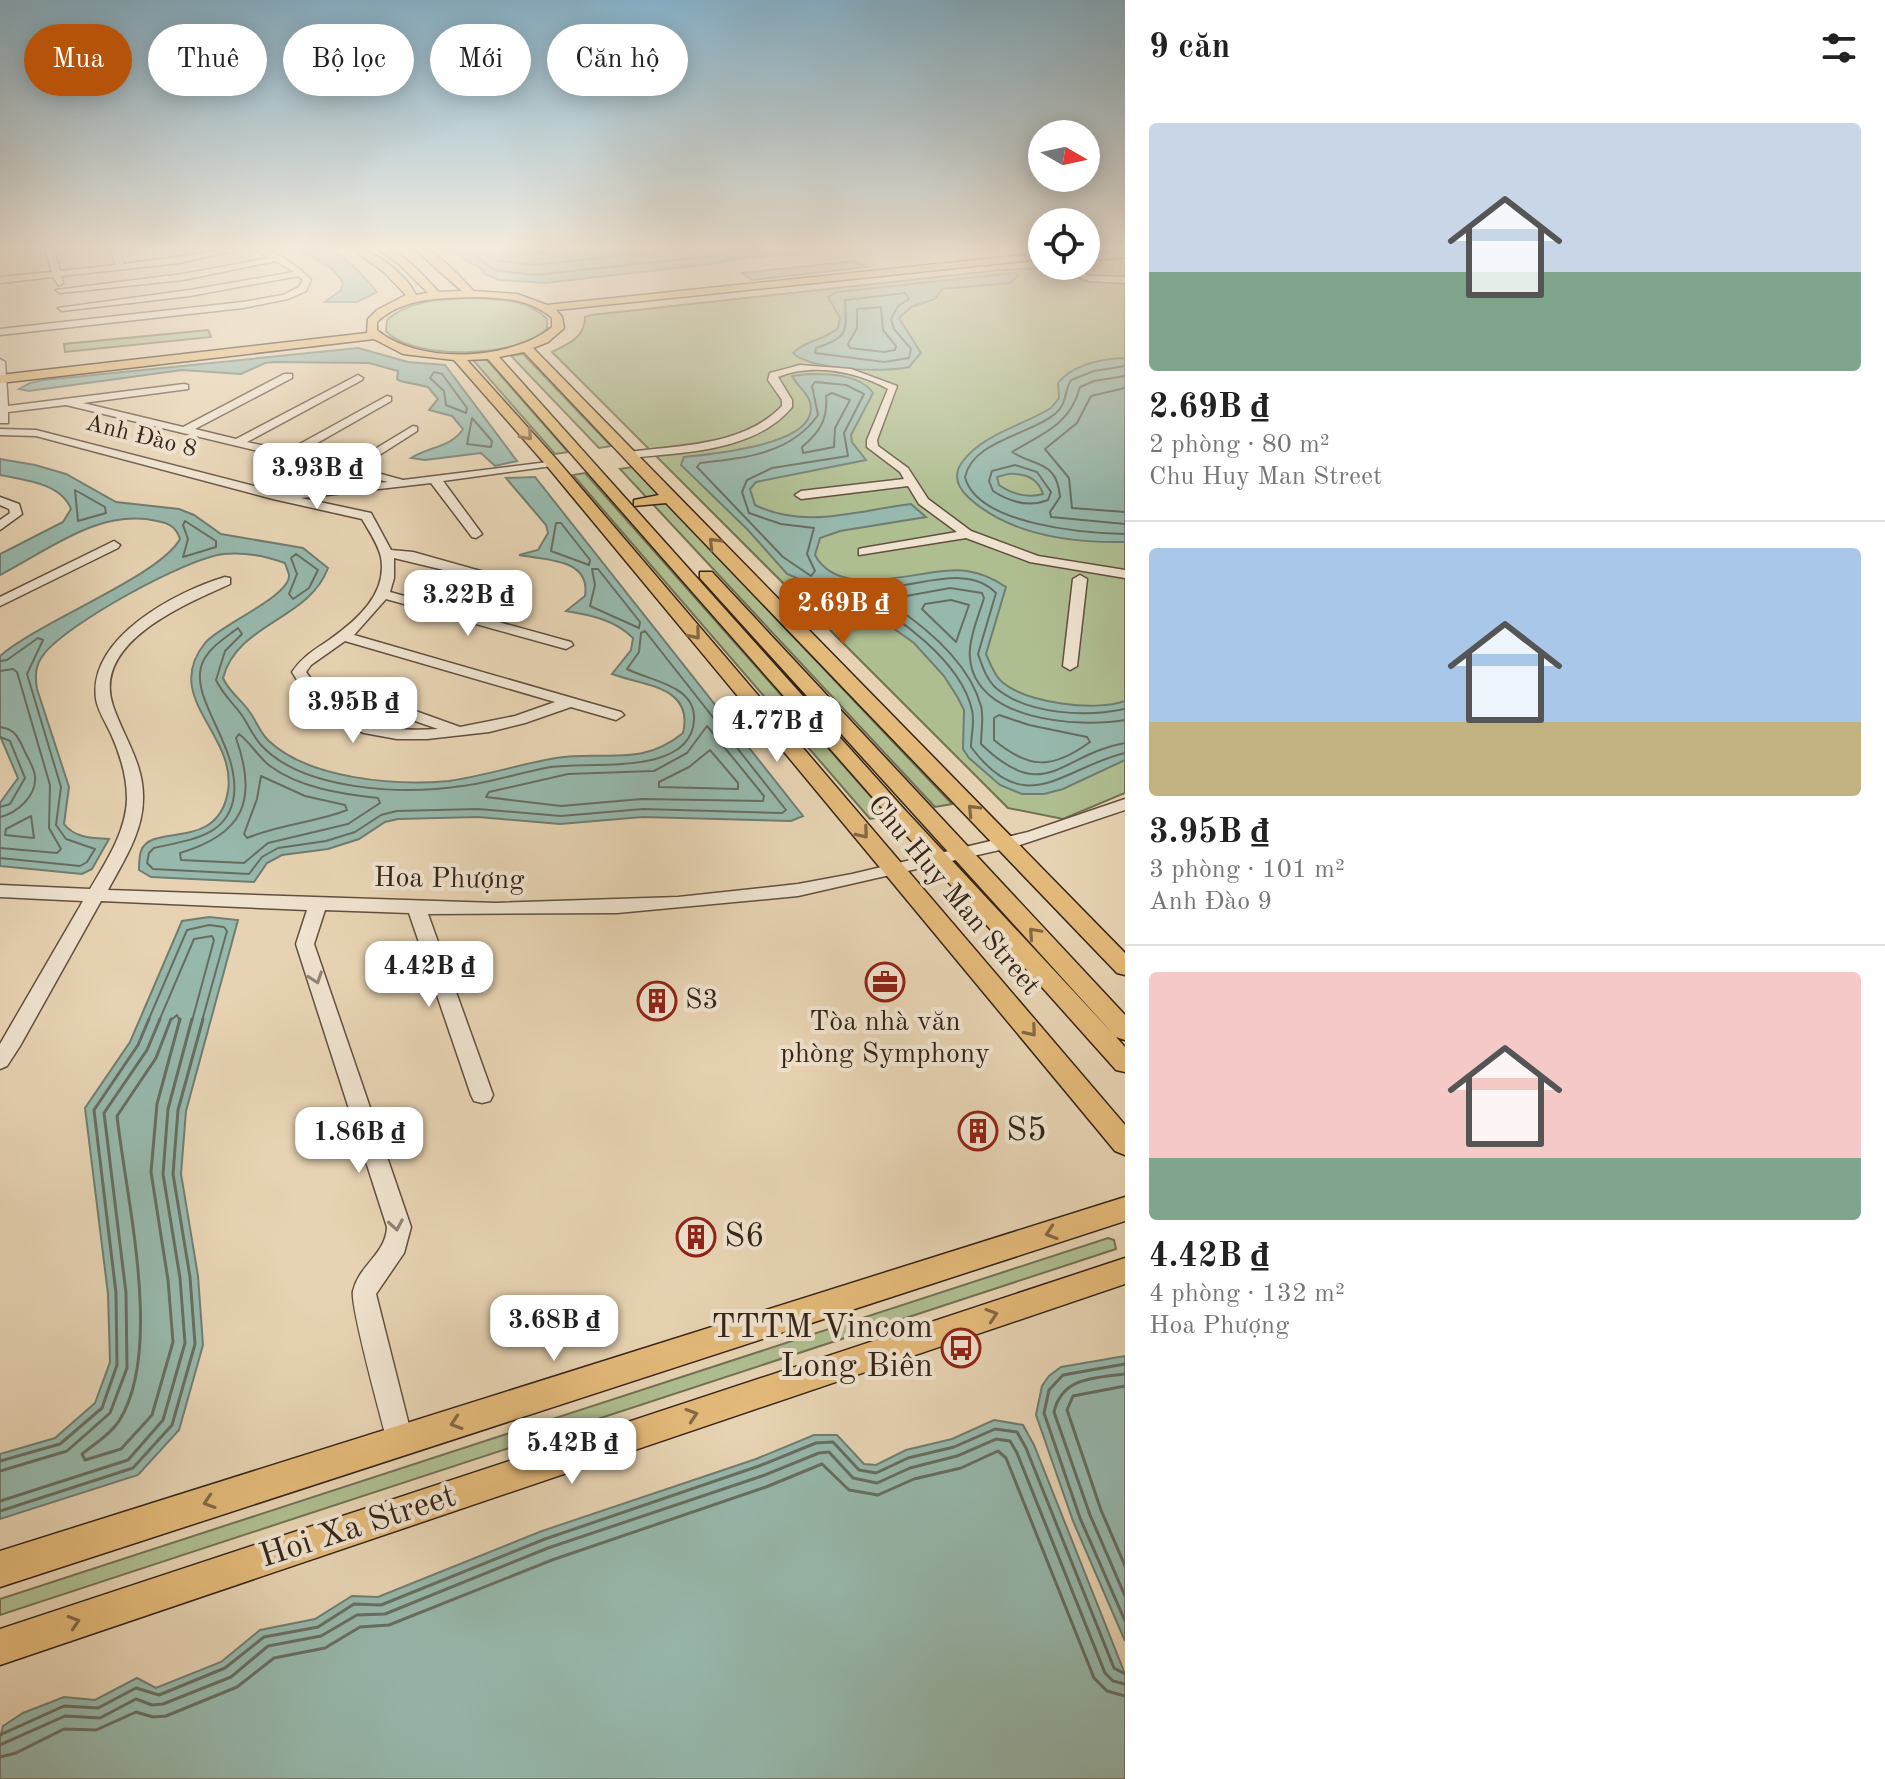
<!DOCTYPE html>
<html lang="vi">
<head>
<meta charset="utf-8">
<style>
	body { margin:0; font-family:"Old Standard TT",serif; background:#f2f2f2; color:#222; height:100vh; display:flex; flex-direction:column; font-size:30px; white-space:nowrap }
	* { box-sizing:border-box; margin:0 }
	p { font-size:26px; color:#767676 }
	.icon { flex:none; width:44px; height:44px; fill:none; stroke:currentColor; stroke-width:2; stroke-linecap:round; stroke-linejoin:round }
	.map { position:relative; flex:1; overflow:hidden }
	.drawer { display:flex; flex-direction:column; background:#fff; width:760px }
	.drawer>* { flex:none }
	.top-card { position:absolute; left:24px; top:24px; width:760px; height:72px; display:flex; gap:16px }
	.needle { width:52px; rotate:99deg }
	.controls { position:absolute; left:1028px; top:120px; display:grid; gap:16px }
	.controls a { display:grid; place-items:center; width:72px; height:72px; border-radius:50%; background:#fff; box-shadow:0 4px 20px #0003; font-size:40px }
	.price { position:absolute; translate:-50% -68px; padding:0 18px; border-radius:16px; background:#fff; color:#222; font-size:26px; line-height:52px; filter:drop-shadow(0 2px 4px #0008) }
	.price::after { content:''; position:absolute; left:50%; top:48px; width:24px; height:18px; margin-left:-12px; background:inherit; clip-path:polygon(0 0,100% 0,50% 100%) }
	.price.current { background:#b45309; color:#fff }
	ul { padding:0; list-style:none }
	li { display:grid; align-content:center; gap:16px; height:424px; padding:0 24px }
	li+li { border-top:2px solid #e0e0e0 }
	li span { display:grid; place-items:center; height:248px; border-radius:8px; color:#555 }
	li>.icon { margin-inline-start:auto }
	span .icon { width:144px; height:144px; fill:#fffc; stroke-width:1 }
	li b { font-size:34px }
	h2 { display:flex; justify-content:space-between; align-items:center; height:96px; padding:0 24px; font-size:34px }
	.tag { padding:0 28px; border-radius:36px; background:#fff; box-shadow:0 4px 20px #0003; font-size:28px; line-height:72px }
	.tag.current { background:#b45309; color:#fff }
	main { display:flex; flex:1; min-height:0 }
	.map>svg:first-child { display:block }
	.green { fill:#afbe91; stroke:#727154; stroke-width:2 }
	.water { fill:#97b8ac; stroke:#707d71; stroke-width:2; fill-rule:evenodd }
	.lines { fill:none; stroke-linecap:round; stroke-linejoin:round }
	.shore-far1 { stroke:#666e62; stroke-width:2 }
	.shore { stroke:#666e62; stroke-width:3 }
	.minor-casing { stroke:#62503f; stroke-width:3 }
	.major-casing { stroke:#352418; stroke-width:3 }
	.minor { fill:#efe2ce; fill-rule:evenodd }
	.major { fill:#e4ba7a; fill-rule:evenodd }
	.oneway { stroke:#846844 }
	.oneway2 { stroke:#928373 }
	.labels { text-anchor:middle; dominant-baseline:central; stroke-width:8; stroke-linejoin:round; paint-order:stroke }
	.far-street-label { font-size:24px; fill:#352418; stroke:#efe2ce }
	.street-label { font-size:28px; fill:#352418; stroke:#efe2ce }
	.poi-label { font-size:28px; fill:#352418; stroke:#efe2ce; text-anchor:start }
	.near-poi-label { font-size:34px; fill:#352418; stroke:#efe2ce; text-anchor:start }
	.near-street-label { font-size:34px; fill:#352418; stroke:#efe2ce }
</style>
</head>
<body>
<main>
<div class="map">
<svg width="1125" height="1779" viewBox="0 0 1125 1779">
	<rect width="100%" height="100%" fill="#e7d3b3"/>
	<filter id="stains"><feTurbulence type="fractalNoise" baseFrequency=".0025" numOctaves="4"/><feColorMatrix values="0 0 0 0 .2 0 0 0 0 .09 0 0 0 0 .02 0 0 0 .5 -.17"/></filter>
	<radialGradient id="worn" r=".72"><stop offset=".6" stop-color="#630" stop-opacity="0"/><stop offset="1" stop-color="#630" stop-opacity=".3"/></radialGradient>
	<path class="green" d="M1125 257V793L1063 819 1008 808 552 352C568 344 585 338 585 317L591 315 1001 270 1086 266V261Z
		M855 261 866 267 752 280 742 273Z
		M470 298C495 299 529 299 547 319V329C520 358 412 361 386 331L387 320C408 300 442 299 470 298Z
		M208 330 211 337 65 352 64 344Z
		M523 354 611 446 599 448 511 356Z
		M486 359 568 452 555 454 473 360Z
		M632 467 952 804 935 807 620 469Z
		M585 473 888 816 870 819 573 475Z
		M1108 1238 1114 1240 1116 1249 0 1615V1599Z"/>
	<path class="water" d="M296 247C304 247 314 246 322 247 343 252 364 276 377 292L357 302H325L341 290 343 282 332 269Z
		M448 247H832L795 255 746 257 712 264 545 283 499 280 485 274 478 266 473 265Z
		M1014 273 1019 275 1010 283 942 289 935 299 911 307 899 318 921 353 909 367C885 373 811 370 793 353 805 340 825 340 838 328L840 318 828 297 837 292Z
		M358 348 408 362 445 365 517 461 495 466 481 453 425 460 411 458C428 447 452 447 463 429L452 416 429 410 438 399 428 387 400 381 397 379 398 371 369 363 276 362 265 363 241 374 182 370 29 391 19 389 30 383 44 380Z
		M1125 358V542C1072 543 1010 535 969 498 958 488 952 475 963 461 983 434 1024 425 1051 408L1059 398 1058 383C1073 364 1102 359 1125 358ZM1008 474C1024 473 1038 478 1043 494 1028 498 1012 494 999 485L997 477Z
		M808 374C829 374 860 374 873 393L851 435 852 442 866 460 756 482 750 489 755 505C807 530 858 510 911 504L926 517 840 531 820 538 815 555C841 604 926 565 967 571 982 573 994 579 1006 587L986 654C990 663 994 675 1002 682 1027 703 1095 712 1125 701V760L1063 789 1044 794H1022L1000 785 969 758 963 749 964 710 958 698 944 676 914 643 859 604 787 574 748 530 681 465 684 457C712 454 802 446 810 414 815 397 798 388 792 376Z
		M0 459 35 465 66 474 116 502 179 509 194 515 221 534 303 548 328 568C309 620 237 623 223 678 229 692 240 698 249 711 256 720 260 733 269 741 309 779 396 786 449 781 485 776 520 764 556 758 605 750 640 768 683 733 694 686 644 686 612 674L631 650 633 638C615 620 591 615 566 611L585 596C591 558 545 560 519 555L538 550 548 533 546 525 506 478 535 477 803 816 791 821 643 817 560 824 478 817 398 819 385 822 359 839 328 849 282 855 267 863 254 882 151 877 139 870C139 864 139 857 141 851 151 822 218 853 228 791 237 734 161 698 205 643 220 625 291 596 289 575 289 573 285 564 285 563 266 556 245 552 224 554 186 558 67 624 44 654 35 665 35 676 37 689L69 787 64 824C75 838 91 838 109 839L92 869 82 874 0 866V803L18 778 0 736V656C40 621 160 576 180 539 176 527 169 523 157 521 99 508 49 550 0 575V554L63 522 71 509C61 483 24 480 0 475Z
		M209 917 238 920 186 1111 181 1174 198 1276 203 1345 179 1430 138 1475 0 1519V1454L55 1438 95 1403 110 1362 108 1294 85 1108 130 1042 182 921Z
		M1125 1356V1641L1073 1521 1036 1415 1042 1386 1049 1376 1061 1367Z
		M994 1420 1023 1425 1034 1445 1125 1674V1779H0V1738L3 1726 23 1713 64 1697 95 1700 137 1678 156 1688 221 1662 260 1630 315 1619 352 1596 378 1597 542 1531 756 1459 814 1435H837L864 1464 876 1465 906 1450 952 1439Z"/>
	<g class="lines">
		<path class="shore-far1" d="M463 247 494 270 534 275 711 256 745 249 791 247
			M480 247 499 261 534 265 701 247
			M503 247 534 253 594 247
			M905 293 909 299 898 306 891 319 894 329 911 349 909 358 884 362 815 353 816 348C850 337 846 331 845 300Z
			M881 307 883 330 896 346 895 350 884 352 850 348 848 344 857 328V309Z
			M1125 366 1094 371 1071 380C1064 391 1067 404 1056 413 1031 435 973 440 965 477 977 525 1085 533 1125 534
			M434 372 442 374 467 408 466 413 446 405 444 391 430 378Z
			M1125 376 1094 381 1080 387C1070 425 1043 433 1012 452 1035 467 1057 460 1060 497L1050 512 1051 517 1125 524
			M815 382 846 385 864 394 844 433 848 456 772 468 747 480 742 492 749 513 781 524 814 528 807 554 815 571 811 576 783 557 697 467 700 463C744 458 791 454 818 415L812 386Z
			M1125 388 1091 396 1077 423 1045 449 1069 478 1072 508 1125 512
			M832 393 850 400 835 428 834 447 803 453 802 447C820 432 828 419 826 396Z
			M472 418 492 441 491 447 467 444Z
			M1015 465 1037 472 1051 492 1048 500C1028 508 1010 502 993 491L989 481 992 471Z
			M75 490 105 507 106 513 78 521Z
			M185 521 216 541V547L183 557 188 539 183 525Z
			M556 523H561L590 560 589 565 551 551Z
			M296 554 318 570 309 588 293 599 289 594 297 574 291 558Z
			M592 569H598L640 622 639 628 590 606 595 585Z
			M951 600 969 605 956 642 922 609 925 604Z
			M238 628 242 634 225 651 216 680C222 693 232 702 241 714 248 724 253 736 261 745 303 791 404 795 462 786 493 782 522 772 551 767 589 761 691 777 694 720 696 685 650 681 627 669L639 652 641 633 645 631 786 810 782 813 643 809 561 816 478 809 397 811 381 815 355 832 326 841 278 848 262 857 249 874 153 869 147 863 149 853 154 848C187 840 229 838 234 795 239 746 192 702 201 667 206 649 224 639 238 628Z
			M0 661 7 660 38 638 43 640 27 674 61 787 56 825 66 839 95 849 87 862 80 866 0 858
			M0 671 13 669 17 672 50 785 49 828 61 849 57 853 0 848
			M1125 709C1086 717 1028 715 996 688 986 679 982 665 978 654L996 593C971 567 930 582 898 586 883 588 869 585 854 589L855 594C897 615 961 661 972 710 975 722 971 735 971 747 1026 821 1062 768 1125 753
			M999 715 1029 725 1087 737 1090 742C1053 769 1030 770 994 740V718Z
			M1125 720C1078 728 975 721 970 658 968 640 979 615 984 598L982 593 950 588 890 599 891 604C927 628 969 662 981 706 984 718 981 732 981 744 1046 807 1060 754 1125 743
			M707 726 764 796 763 801 642 799 561 806 486 797 489 792 568 774 654 771 687 753Z
			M0 727C16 729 19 739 25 752 29 760 34 768 35 776 37 796 17 813 0 817
			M239 734C251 743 258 757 270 766 300 788 341 794 378 798L380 803 348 824 268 843 244 863 181 860 180 853C244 834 258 800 236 738Z
			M0 737 10 741 25 778 10 804 0 807
			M710 750 738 783V789L659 787V782L689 767Z
			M261 776 305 796 345 805 347 810C314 823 280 824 247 838L244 834 257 799Z
			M31 816 34 838 5 835 6 829Z
			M148 1021 187 930 209 925 224 927 227 931 202 1021
			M159 1021 194 939 212 936 214 940 192 1021
			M170 1021 177 1015 180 1021"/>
		<path class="shore" d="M171 1019 156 1058 117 1116C126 1198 164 1350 119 1421 110 1435 94 1444 82 1454L85 1460 121 1449 152 1415 173 1342 168 1280 151 1172 157 1104 180 1019
			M1125 1364 1063 1375 1049 1390 1044 1413 1080 1518 1125 1621
			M1125 1374C1095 1378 1062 1377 1054 1412L1090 1515 1125 1596
			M1125 1386 1073 1396 1067 1410 1101 1510 1125 1566
			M0 1461 60 1444 102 1408 117 1365 116 1293 94 1110 138 1045 149 1019
			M0 1471 67 1451 110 1413 127 1368 126 1293 104 1113 147 1050 160 1019
			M0 1501 128 1460 163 1420 185 1343 180 1278 163 1174 168 1109 192 1019
			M0 1511 133 1468 172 1425 195 1344 190 1277 173 1174 178 1110 203 1019
			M0 1735 64 1706 98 1708 136 1688 159 1695 225 1668 264 1637 318 1627 354 1604 381 1605 545 1539 759 1466 816 1443 833 1442 859 1470 876 1473 908 1458 954 1447 995 1429 1017 1432 1026 1448 1114 1668 1125 1674
			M0 1745 65 1716 100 1718 136 1699 152 1705 163 1704 231 1677 268 1646 321 1636 357 1615 385 1614 548 1548 762 1476 819 1453 829 1452 853 1478 877 1483 910 1468 957 1456 996 1439 1010 1441 1017 1453 1105 1673 1113 1681 1125 1684
			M0 1757 16 1753 64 1729 96 1730 136 1712 153 1717 166 1716 237 1687 274 1658 325 1648 360 1627 389 1625 552 1560 766 1487 822 1464 849 1490 878 1495 914 1479 961 1468 998 1451 1006 1458 1094 1678 1107 1691 1125 1696"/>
		<defs>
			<path id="minor" d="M45 247H53L60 271 116 265 109 247H117L124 264 250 247 179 263 61 276 63 283 59 286 53 277 0 283V277L52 272Z
				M251 247C272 247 297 265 311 280L306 291 288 299 243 308 0 335V329L243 302 283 295 299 287 303 280 298 276 190 296 62 311 58 308 190 290 294 272 276 261 183 280 60 293 56 290 183 274 269 258Z
				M1052 266H1064L1090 276 1125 277V283L1089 281Z
				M0 359 5 362 8 406 184 384 188 385V389L83 403 183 427 284 374H292V378L195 429 236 439 358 375 363 378 362 380 247 442 287 451 387 396 391 397V401L298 454 347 466 413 426 417 427V431L359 468 403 480 556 461V465L552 466 443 481 482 534 476 538 472 537 431 483 301 498 371 513 391 550 413 552 530 585 523 589 394 558V578L390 592 571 642 573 645 566 649 386 599 354 635 621 712 624 715 616 720 571 707 525 723 489 732 427 739H397L364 733 337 722 302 688 292 672C302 657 314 650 329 640 356 621 388 594 381 557 378 544 369 531 362 519L273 499 36 436 0 435V429L36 430 277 492 388 482 66 405 8 412V423H0ZM345 641 555 702 515 716 460 727 371 695 317 687 306 672 311 665ZM327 696 361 702 438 729C397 732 356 728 327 696Z
				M800 365 851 369 897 386 877 440 878 446 908 468 928 499 971 531 1038 556 1125 570V578L1030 562 966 538 859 555V549L863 548 957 532 919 504 908 486 801 499 795 495 801 491 904 479 900 472 867 447V440L888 389C856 371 812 363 778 377L792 400V407C755 452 683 452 629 458L623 455 629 452C680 445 744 446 782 406V400L768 380 770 373Z
				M0 497 19 504 22 514 0 530V520L10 513 9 509 0 505Z
				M114 541 120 545 118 548 0 606V597Z
				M1080 575 1087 579 1077 666 1070 670 1063 666 1073 579Z
				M225 577 230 578V584C186 604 91 642 113 706 124 738 144 764 143 799 143 832 123 862 108 890L496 903 678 897 798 884 852 874 1028 832 1125 799V810L1017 846 798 896 617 913 428 914 493 1095 490 1101 482 1103 474 1101 471 1095 409 913 325 910 314 944 411 1227 404 1253 376 1294 413 1441 409 1450 400 1454 391 1450 387 1441C381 1417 350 1306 353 1291 359 1265 386 1254 387 1227L296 944 307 910 101 901 20 1046 7 1066 0 1069V1044L83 901 0 897V885L90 889C106 862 126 832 127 799 127 776 120 754 111 734 106 723 98 711 96 699 88 638 175 592 225 577Z"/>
			<path id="major" d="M349 247C372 247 407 275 416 295L428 293 399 264 375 247C401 247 422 275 439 292L462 291 412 247C437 247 457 275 474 291L517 294 547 305 1042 253V259L556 310 562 317 564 328 548 342 533 348 1125 953V975L1117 973 666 503 634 506V500L659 495 524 352 499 357 904 809 1115 1036 700 578V572H712L1125 1015V1040L1116 1037 1125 1047V1072L1116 1070 890 817 488 359 467 360 557 460 1125 1125V1155L1115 1151 547 466 454 360 403 354 374 339 0 383V375L367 333 368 319 377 310 406 295 384 272ZM445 298C481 297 524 293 552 318V327C511 361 418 365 377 330V322C396 304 420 300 445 298Z
				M1125 251V257L1086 261V255Z
				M1125 1197V1221L0 1587V1551Z
				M1125 1258V1284L0 1665V1629Z"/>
		</defs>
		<use href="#minor" class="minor-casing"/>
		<use href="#major" class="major-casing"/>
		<use href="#minor" class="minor"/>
		<use href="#major" class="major"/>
	</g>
	<defs><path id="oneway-chevron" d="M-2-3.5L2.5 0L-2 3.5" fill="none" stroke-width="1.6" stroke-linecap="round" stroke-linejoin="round" transform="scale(2)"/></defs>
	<g class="oneway">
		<use href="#oneway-chevron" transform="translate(527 435) rotate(49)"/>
		<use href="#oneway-chevron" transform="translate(714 543) rotate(-134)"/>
		<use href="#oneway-chevron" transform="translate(695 634) rotate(50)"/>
		<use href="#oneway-chevron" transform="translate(973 810) rotate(-134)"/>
		<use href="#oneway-chevron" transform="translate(863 833) rotate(50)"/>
		<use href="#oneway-chevron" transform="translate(1034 933) rotate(-132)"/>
		<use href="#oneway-chevron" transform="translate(1031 1031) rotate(50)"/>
		<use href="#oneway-chevron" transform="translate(1051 1233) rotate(162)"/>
		<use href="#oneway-chevron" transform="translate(992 1315) rotate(-18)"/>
		<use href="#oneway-chevron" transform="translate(692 1415) rotate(-18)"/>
		<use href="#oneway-chevron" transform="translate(456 1423) rotate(162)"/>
		<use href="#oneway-chevron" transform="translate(209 1502) rotate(162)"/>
		<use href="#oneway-chevron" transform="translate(74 1622) rotate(-18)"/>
	</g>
	<g class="oneway2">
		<use href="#oneway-chevron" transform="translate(316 978) rotate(71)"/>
		<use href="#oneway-chevron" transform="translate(396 1225) rotate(80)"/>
	</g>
	<linearGradient id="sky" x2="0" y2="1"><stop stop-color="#87b6d0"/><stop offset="0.5" stop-color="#f4ebdd"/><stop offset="1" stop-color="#f4ebdd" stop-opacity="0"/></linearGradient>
	<rect width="1125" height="496" fill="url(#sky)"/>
	<defs>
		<symbol id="office-ring" viewBox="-11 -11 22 22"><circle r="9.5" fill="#efe2ce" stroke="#8f2418" stroke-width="1.5"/><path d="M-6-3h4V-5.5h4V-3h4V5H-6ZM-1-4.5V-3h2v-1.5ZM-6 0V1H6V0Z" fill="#8f2418"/></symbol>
		<symbol id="building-ring" viewBox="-11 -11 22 22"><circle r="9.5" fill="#efe2ce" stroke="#8f2418" stroke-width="1.5"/><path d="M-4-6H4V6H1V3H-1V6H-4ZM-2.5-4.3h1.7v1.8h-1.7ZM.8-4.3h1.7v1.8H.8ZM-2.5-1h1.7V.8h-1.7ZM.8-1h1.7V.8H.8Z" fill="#8f2418"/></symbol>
		<symbol id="bus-ring" viewBox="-11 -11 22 22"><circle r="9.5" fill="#efe2ce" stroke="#8f2418" stroke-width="1.5"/><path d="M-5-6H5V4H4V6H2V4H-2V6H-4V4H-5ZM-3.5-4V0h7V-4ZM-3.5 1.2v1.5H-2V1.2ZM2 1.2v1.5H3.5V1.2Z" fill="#8f2418"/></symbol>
	</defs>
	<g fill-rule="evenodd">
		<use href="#office-ring" x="863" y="960" width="44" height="44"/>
		<use href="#building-ring" x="635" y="979" width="44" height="44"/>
		<use href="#building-ring" x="956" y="1109" width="44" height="44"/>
		<use href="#building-ring" x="674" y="1215" width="44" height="44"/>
		<use href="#bus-ring" x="939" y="1326" width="44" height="44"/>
	</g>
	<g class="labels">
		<g class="far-street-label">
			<text transform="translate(141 437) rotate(14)">Anh Đào 8</text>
		</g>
		<g class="street-label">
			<text transform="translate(449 880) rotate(1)">Hoa Phượng</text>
			<text transform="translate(953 896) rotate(50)">Chu Huy Man Street</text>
		</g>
		<g class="poi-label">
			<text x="685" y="1001">S3</text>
			<text x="885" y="1023" text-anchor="middle">Tòa nhà văn<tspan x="885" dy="32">phòng Symphony</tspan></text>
		</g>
		<g class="near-poi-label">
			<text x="1006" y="1131">S5</text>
			<text x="724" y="1237">S6</text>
			<text x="933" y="1328" text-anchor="end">TTTM Vincom<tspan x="933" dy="39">Long Biên</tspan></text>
		</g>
		<g class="near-street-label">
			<text transform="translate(358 1527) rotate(-18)">Hoi Xa Street</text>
		</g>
	</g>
	<rect width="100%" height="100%" filter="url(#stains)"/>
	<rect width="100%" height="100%" fill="url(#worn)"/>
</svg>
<div class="controls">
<a><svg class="needle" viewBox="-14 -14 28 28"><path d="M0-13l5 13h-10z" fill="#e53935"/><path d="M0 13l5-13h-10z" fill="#767676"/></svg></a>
<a><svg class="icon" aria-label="locate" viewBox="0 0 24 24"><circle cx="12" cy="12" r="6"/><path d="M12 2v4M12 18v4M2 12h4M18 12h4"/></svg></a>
</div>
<b class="price" style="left:317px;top:511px">3.93B ₫</b>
<b class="price" style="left:468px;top:638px">3.22B ₫</b>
<b class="price current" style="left:843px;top:646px">2.69B ₫</b>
<b class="price" style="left:353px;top:745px">3.95B ₫</b>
<b class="price" style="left:777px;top:764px">4.77B ₫</b>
<b class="price" style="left:429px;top:1009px">4.42B ₫</b>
<b class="price" style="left:359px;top:1175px">1.86B ₫</b>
<b class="price" style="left:554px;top:1363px">3.68B ₫</b>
<b class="price" style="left:572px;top:1486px">5.42B ₫</b>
<div class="top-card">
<a class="tag current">Mua</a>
<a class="tag">Thuê</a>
<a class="tag">Bộ lọc</a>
<a class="tag">Mới</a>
<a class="tag">Căn hộ</a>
</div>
</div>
<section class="drawer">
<h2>9 căn<svg class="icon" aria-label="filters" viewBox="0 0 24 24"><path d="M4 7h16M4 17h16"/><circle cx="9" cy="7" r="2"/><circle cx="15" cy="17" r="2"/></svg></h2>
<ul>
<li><span style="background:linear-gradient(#c9d6e8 60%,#7fa58c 0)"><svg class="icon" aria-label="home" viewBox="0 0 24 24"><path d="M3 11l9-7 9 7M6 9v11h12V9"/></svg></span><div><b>2.69B ₫</b><p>2 phòng · 80 m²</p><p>Chu Huy Man Street</p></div></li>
<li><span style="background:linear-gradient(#a9c7e8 70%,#c2b280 0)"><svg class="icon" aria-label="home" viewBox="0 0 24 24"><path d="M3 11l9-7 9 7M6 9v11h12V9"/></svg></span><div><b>3.95B ₫</b><p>3 phòng · 101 m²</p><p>Anh Đào 9</p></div></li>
<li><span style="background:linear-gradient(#f6c9c9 75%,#7fa58c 0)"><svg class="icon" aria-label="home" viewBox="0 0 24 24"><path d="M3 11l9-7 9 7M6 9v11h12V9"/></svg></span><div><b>4.42B ₫</b><p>4 phòng · 132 m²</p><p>Hoa Phượng</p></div></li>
</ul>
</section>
</main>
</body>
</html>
